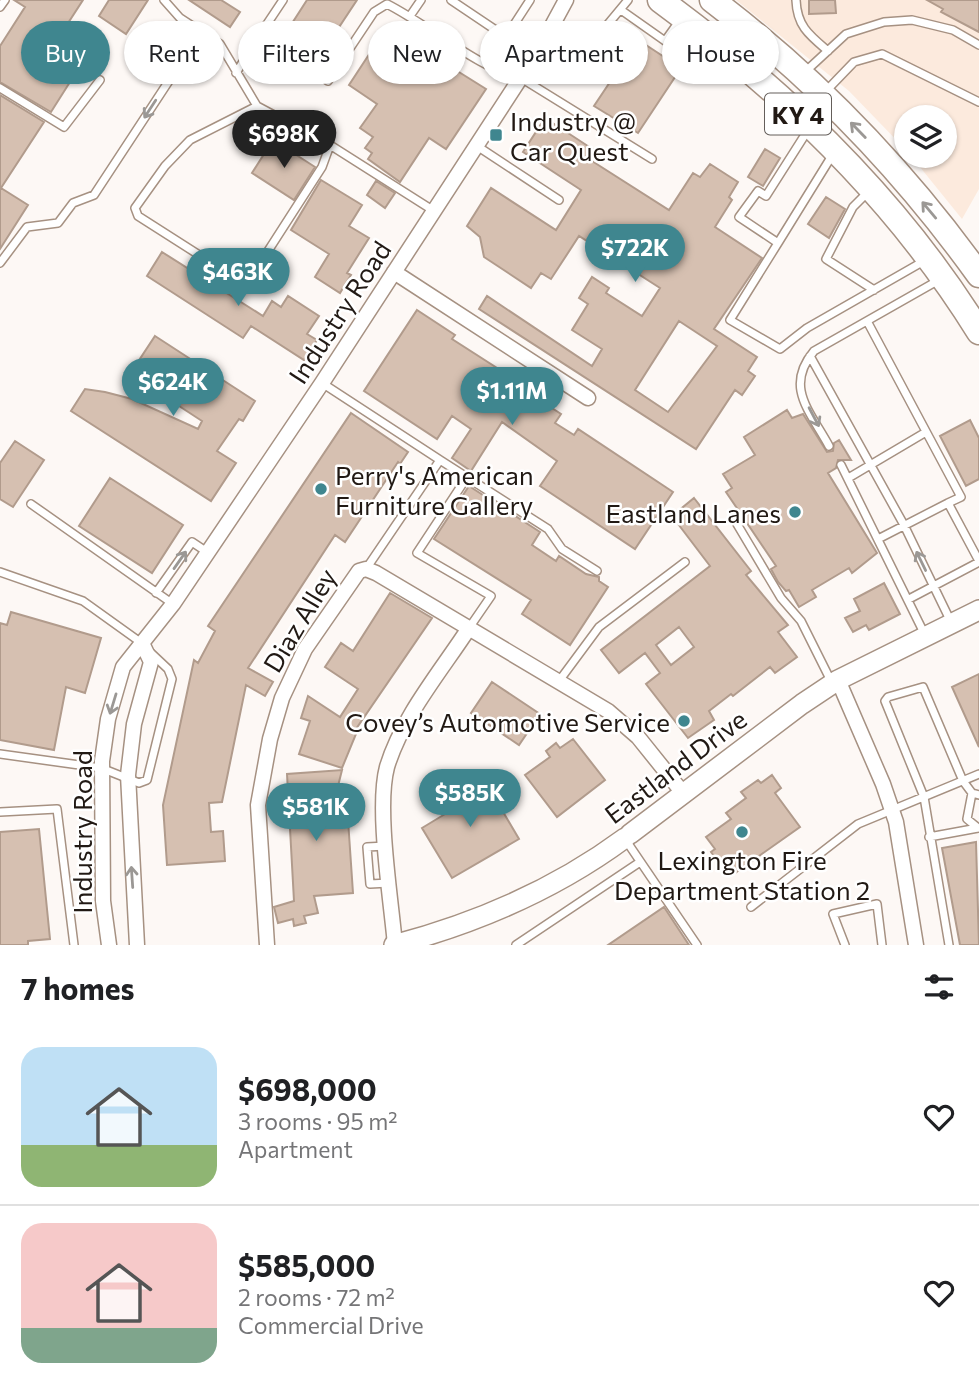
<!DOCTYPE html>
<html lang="en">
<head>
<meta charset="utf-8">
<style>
	body { margin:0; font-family:Commissioner,sans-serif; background:#f6f6f6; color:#202124; height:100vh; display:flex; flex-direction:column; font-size:26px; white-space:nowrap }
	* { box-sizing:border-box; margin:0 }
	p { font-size:23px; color:#757577 }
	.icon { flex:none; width:38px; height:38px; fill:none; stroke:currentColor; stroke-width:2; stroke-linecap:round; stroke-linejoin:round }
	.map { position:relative; height:945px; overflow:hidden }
	.drawer { display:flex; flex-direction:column; background:#fff; flex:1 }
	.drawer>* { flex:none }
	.hud { position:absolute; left:21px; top:21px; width:938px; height:63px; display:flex; gap:14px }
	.tools { position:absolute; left:894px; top:105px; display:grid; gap:14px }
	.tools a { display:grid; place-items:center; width:63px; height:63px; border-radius:50%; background:#fff; box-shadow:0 2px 5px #0004; font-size:35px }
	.price { position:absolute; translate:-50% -60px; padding:0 16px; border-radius:24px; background:#3f868f; color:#fff; font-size:23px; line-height:46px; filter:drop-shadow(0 2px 4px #0008) }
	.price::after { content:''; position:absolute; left:50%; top:42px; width:21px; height:16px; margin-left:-10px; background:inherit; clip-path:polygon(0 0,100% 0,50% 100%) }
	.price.active { background:#222; color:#fff }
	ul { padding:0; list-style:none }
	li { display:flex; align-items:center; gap:21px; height:175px; padding:0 21px }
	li+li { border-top:2px solid #e0e0e0 }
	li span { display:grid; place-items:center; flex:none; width:196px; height:140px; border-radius:21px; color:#555 }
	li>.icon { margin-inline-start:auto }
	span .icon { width:84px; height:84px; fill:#fffc; stroke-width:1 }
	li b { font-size:30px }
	h2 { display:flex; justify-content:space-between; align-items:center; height:84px; padding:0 21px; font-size:30px }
	.pill { padding:0 24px; border-radius:32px; background:#fff; box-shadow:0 2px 5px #0004; font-size:24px; line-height:63px }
	.pill.active { background:#3f868f; color:#fff }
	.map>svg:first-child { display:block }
	.built { fill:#fceadd }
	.building { fill:#d6c0b1; stroke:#b19b8c; stroke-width:2; fill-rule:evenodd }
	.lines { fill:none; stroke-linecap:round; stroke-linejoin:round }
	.lane-casing { stroke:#a69182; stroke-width:10 }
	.street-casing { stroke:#a69182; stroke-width:17 }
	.secondary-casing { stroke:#a69182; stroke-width:22 }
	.highway-casing { stroke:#a69182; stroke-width:27 }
	.lane { stroke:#fff; stroke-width:7 }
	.street { stroke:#fff; stroke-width:14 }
	.secondary { stroke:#fff; stroke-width:19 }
	.highway { stroke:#fff; stroke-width:24 }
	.oneway { stroke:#9b9895 }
	.poi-dot { fill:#3f868f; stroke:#fff; stroke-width:2.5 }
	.labels { text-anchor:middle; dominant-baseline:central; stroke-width:5; stroke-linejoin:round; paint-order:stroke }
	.shield { fill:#fff; stroke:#645e5a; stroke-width:2 }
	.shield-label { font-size:24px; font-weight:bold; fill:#211914 }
	.poi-label { font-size:26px; fill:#211914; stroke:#fff; text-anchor:start }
	.street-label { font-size:26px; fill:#211914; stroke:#fff }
</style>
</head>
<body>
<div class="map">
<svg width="979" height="945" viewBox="0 0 979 945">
	<rect width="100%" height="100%" fill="#fdf8f5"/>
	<path class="built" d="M736 0H979V189L962 219 911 156H945V117H906V150L849 91Z"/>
	<path class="building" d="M14 0H83L61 34 89 52 51 112 0 82V46L25 7Z
		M109 0H148L126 34 99 16Z
		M189 0H221L240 12 230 27Z
		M307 0H357L314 65 280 42Z
		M809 0H835L836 13 809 14Z
		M927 0H979V32L941 12 943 9Z
		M387 27 486 89 446 149 429 138 400 182 368 159 372 153 365 148 373 137 360 128 377 104 349 85Z
		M620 28 681 68 638 133 594 106 624 61 606 49Z
		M0 95 44 122 1 188 28 205 0 249Z
		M545 118 597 152 592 161 669 210 693 173 700 177 710 164 738 182 729 197 732 200 715 227 762 258 714 329 757 357 748 371 755 376 742 395 735 390 696 449 479 309 487 296 592 366 602 349 572 330 588 304 579 298 592 277 609 288 606 293 642 316 660 288 579 236 551 279 541 273 531 288 484 257 480 237 467 226 491 188 556 230 581 190 523 152ZM679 321 717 346 668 412 635 390Z
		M273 140 315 167 294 200 252 173Z
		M765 149 780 158 763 186 748 177Z
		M321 180 362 205 349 226 369 238 347 273 351 275 340 293 315 277 329 254 291 230Z
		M376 181 395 193 385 208 367 195Z
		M826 197 845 209 829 238 808 224Z
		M162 252 263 316 272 301 281 307 288 296 319 316 307 334 317 340 304 360 251 326 243 338 147 276Z
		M417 310 455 335 452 339 508 375 506 378 561 414 555 423 574 435 578 429 673 492 635 549 540 486 557 461 502 422 471 471 452 458 471 429 452 416 437 439 364 391Z
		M155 336 255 401 243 421 239 419 217 451 236 463 211 501 71 411 85 389 105 392 132 399 198 429 202 421 130 374Z
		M787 410 792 418 803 414 827 452 833 451 834 443 839 440 851 460H838L836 468 828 473 877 553 852 573 849 568 812 590 816 597 799 607 789 590 786 591 778 582 771 569 776 566 726 492 732 488 723 474 755 455 744 437Z
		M351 413 408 452 400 464 398 462 345 542 335 535 248 668 273 682 265 696 246 685 222 802 209 803 211 832 223 831 225 861 167 865 163 805 194 660 198 663 215 631 208 626Z
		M970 420 979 438V479L966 486 940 436Z
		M15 441 44 460 13 507 0 499V463Z
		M110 478 183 525 152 573 79 526Z
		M469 486 540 532 532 545 556 561 559 556 586 574 599 577V581L608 587 570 645 522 614 531 600 434 539Z
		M694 498 751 571 746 575 788 625 778 632 797 657 775 673 770 667 733 696 731 694 709 711 714 720 688 738 646 684 660 673 645 653 619 673 601 650 710 566 672 516ZM679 627 694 647 671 665 656 645Z
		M884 583 900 614 869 630 866 625 853 632 845 618 860 611 854 599Z
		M390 593 432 618 354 732 356 734 342 768 299 754 310 721 301 718 308 696 340 717 358 689 325 667 341 643 353 651Z
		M11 612 101 638 85 693 66 687 54 750 0 740V623L7 625Z
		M979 674V747L952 687Z
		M492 682 540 714 519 745 471 713Z
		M573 739 605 780 557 817 525 775 550 757 546 751 556 743 560 748Z
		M342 770 336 794V806L347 805 353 893 314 896 318 913 304 916 306 923 294 926 293 919 278 923 274 907 294 901 287 774Z
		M772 775 781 788 775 793 800 827 735 873 729 865 723 869 711 852 715 849 706 837 731 819 726 813 746 798 741 792 758 780 761 783Z
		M482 776 519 839 452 878 422 828 455 808 448 796Z
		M39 829 50 939 28 941V945H0V832Z
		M976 842 979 945H960L942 848Z
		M664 907 689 945H608Z"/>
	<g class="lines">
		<defs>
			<path id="lane" d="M164 0 180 18 220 44 257 106 330 145 322 167 250 279 243 283 138 216 135 208 165 166 190 140 257 106
				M451 0 506 37 530 0
				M796 0C797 26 809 35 828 51
				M0 7 5 0
				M621 10 665 41 680 20
				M410 16 421 0
				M548 33 575 51 584 53 628 0
				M259 36 283 0
				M665 41 683 52 698 33
				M806 71 846 34 884 22 912 20 953 30 979 45
				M236 73 259 36 328 81 374 12 387 4C427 24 481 70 521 78L652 159
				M0 88 64 127 100 80
				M826 91 854 62 882 54 979 102
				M808 130 766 196 758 191 739 217 778 243 730 320 780 349 807 328 924 261
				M330 145 434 211
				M477 146 559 200
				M867 193 853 207 826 259 874 290
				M778 243 833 154
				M0 263 27 227 58 223 73 203 94 195 201 32
				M867 321 961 497 948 503 979 561
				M810 356 904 525 951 622
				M322 383 440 460 366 569
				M829 446C810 411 784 387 814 351L939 280
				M440 460 548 529 562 549 597 571
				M841 465 925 635
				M467 477 417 553 491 596 469 628
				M850 477 926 432
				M31 504 173 604
				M734 519 781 598 801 621 832 683
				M880 538 948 503
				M0 572 83 601 143 644
				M156 593 192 542 207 552
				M909 599 979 562
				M559 681 599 627 685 562
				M0 754 101 768 139 783 147 780 172 679 168 669 151 653
				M972 793 967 819 978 828
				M0 812 57 809 74 945
				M929 837 978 828
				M625 839 697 945
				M386 846 367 847 370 884 389 883
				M751 907 858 824 979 774
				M516 945 640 862
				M845 945 833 914 877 904 882 945
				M949 945 924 797 885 701 888 697 923 687 963 781 972 793 979 795"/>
			<path id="street" d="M394 272 588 398
				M838 680 883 784 896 822 916 945
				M109 945 103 901 102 761 108 719 123 667 173 604 322 383 540 48 566 0
				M137 945 128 775 134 724 151 662 143 645
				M267 945 258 805 270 739 282 698 305 649 359 571 366 569 376 573 608 711 638 737 683 793
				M395 945C391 899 376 808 387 767 402 717 441 671 469 628"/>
			<path id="secondary" d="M630 834 802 704 838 680 979 610
				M394 945C477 923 556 889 625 838"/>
			<path id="highway" d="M660 0C783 90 898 201 979 332
				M712 0C814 77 904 171 979 275"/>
		</defs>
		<use href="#lane" class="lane-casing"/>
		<use href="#street" class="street-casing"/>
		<use href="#secondary" class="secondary-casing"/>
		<use href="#highway" class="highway-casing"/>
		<use href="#lane" class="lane"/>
		<use href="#street" class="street"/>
		<use href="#secondary" class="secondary"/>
		<use href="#highway" class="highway"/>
	</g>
	<defs><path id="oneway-shaft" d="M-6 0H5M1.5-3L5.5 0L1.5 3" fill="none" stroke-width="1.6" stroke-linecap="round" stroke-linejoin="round" transform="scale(1.75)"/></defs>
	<g class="oneway">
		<use href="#oneway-shaft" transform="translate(150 109) rotate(123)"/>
		<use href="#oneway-shaft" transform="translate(858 130) rotate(-134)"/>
		<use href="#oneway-shaft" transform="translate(929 210) rotate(-130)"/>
		<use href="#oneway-shaft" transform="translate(814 417) rotate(62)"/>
		<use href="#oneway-shaft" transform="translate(180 560) rotate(-55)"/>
		<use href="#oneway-shaft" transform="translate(921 561) rotate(-116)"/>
		<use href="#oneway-shaft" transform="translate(113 704) rotate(107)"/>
		<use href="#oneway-shaft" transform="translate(132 877) rotate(-94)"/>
	</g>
	<g class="poi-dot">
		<rect x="489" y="128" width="14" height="14" rx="3.5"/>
		<circle cx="321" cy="489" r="7"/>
		<circle cx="795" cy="512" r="7"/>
		<circle cx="684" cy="721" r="7"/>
		<circle cx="742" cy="832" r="7"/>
	</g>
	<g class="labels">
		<rect class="shield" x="765" y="93.5" width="66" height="41" rx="5"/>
		<g class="shield-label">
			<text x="798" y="114">KY 4</text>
		</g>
		<g class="poi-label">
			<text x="510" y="120">Industry @<tspan x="510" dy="30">Car Quest</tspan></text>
			<text x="335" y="474">Perry's American<tspan x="335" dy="30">Furniture Gallery</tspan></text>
			<text x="781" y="512" text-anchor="end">Eastland Lanes</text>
			<text x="670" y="721" text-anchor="end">Covey’s Automotive Service</text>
			<text x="742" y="859" text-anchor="middle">Lexington Fire<tspan x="742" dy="30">Department Station 2</tspan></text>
		</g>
		<g class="street-label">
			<text transform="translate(339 312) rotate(-57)">Industry Road</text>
			<text transform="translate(299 620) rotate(-59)">Diaz Alley</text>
			<text transform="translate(675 766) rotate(-37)">Eastland Drive</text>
			<text transform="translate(81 832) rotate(-90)">Industry Road</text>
		</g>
	</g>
</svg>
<div class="tools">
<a><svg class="icon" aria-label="layers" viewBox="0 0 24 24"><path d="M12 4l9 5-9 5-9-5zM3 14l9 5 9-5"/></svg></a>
</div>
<b class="price active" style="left:284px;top:170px">$698K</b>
<b class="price" style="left:635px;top:284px">$722K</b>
<b class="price" style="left:238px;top:308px">$463K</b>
<b class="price" style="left:173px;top:418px">$624K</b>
<b class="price" style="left:512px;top:427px">$1.11M</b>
<b class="price" style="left:470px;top:829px">$585K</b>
<b class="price" style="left:316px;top:843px">$581K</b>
<div class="hud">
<a class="pill active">Buy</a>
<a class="pill">Rent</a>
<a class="pill">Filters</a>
<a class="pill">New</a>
<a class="pill">Apartment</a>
<a class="pill">House</a>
</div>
</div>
<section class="drawer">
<h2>7 homes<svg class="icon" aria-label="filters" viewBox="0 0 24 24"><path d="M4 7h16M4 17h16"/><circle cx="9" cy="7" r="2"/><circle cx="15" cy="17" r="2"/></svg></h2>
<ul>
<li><span style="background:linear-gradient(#bfe0f5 70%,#8fb573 0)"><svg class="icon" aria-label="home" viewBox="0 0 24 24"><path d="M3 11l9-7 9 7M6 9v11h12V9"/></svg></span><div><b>$698,000</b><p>3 rooms · 95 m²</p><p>Apartment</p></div><svg class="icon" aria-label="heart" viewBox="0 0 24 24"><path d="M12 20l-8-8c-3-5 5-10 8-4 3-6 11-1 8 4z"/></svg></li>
<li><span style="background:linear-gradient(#f6c9c9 75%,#7fa58c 0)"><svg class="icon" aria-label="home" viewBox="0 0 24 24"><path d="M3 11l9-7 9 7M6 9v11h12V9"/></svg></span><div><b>$585,000</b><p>2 rooms · 72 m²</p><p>Commercial Drive</p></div><svg class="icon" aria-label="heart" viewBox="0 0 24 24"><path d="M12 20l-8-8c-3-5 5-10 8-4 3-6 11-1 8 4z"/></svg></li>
</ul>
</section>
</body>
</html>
